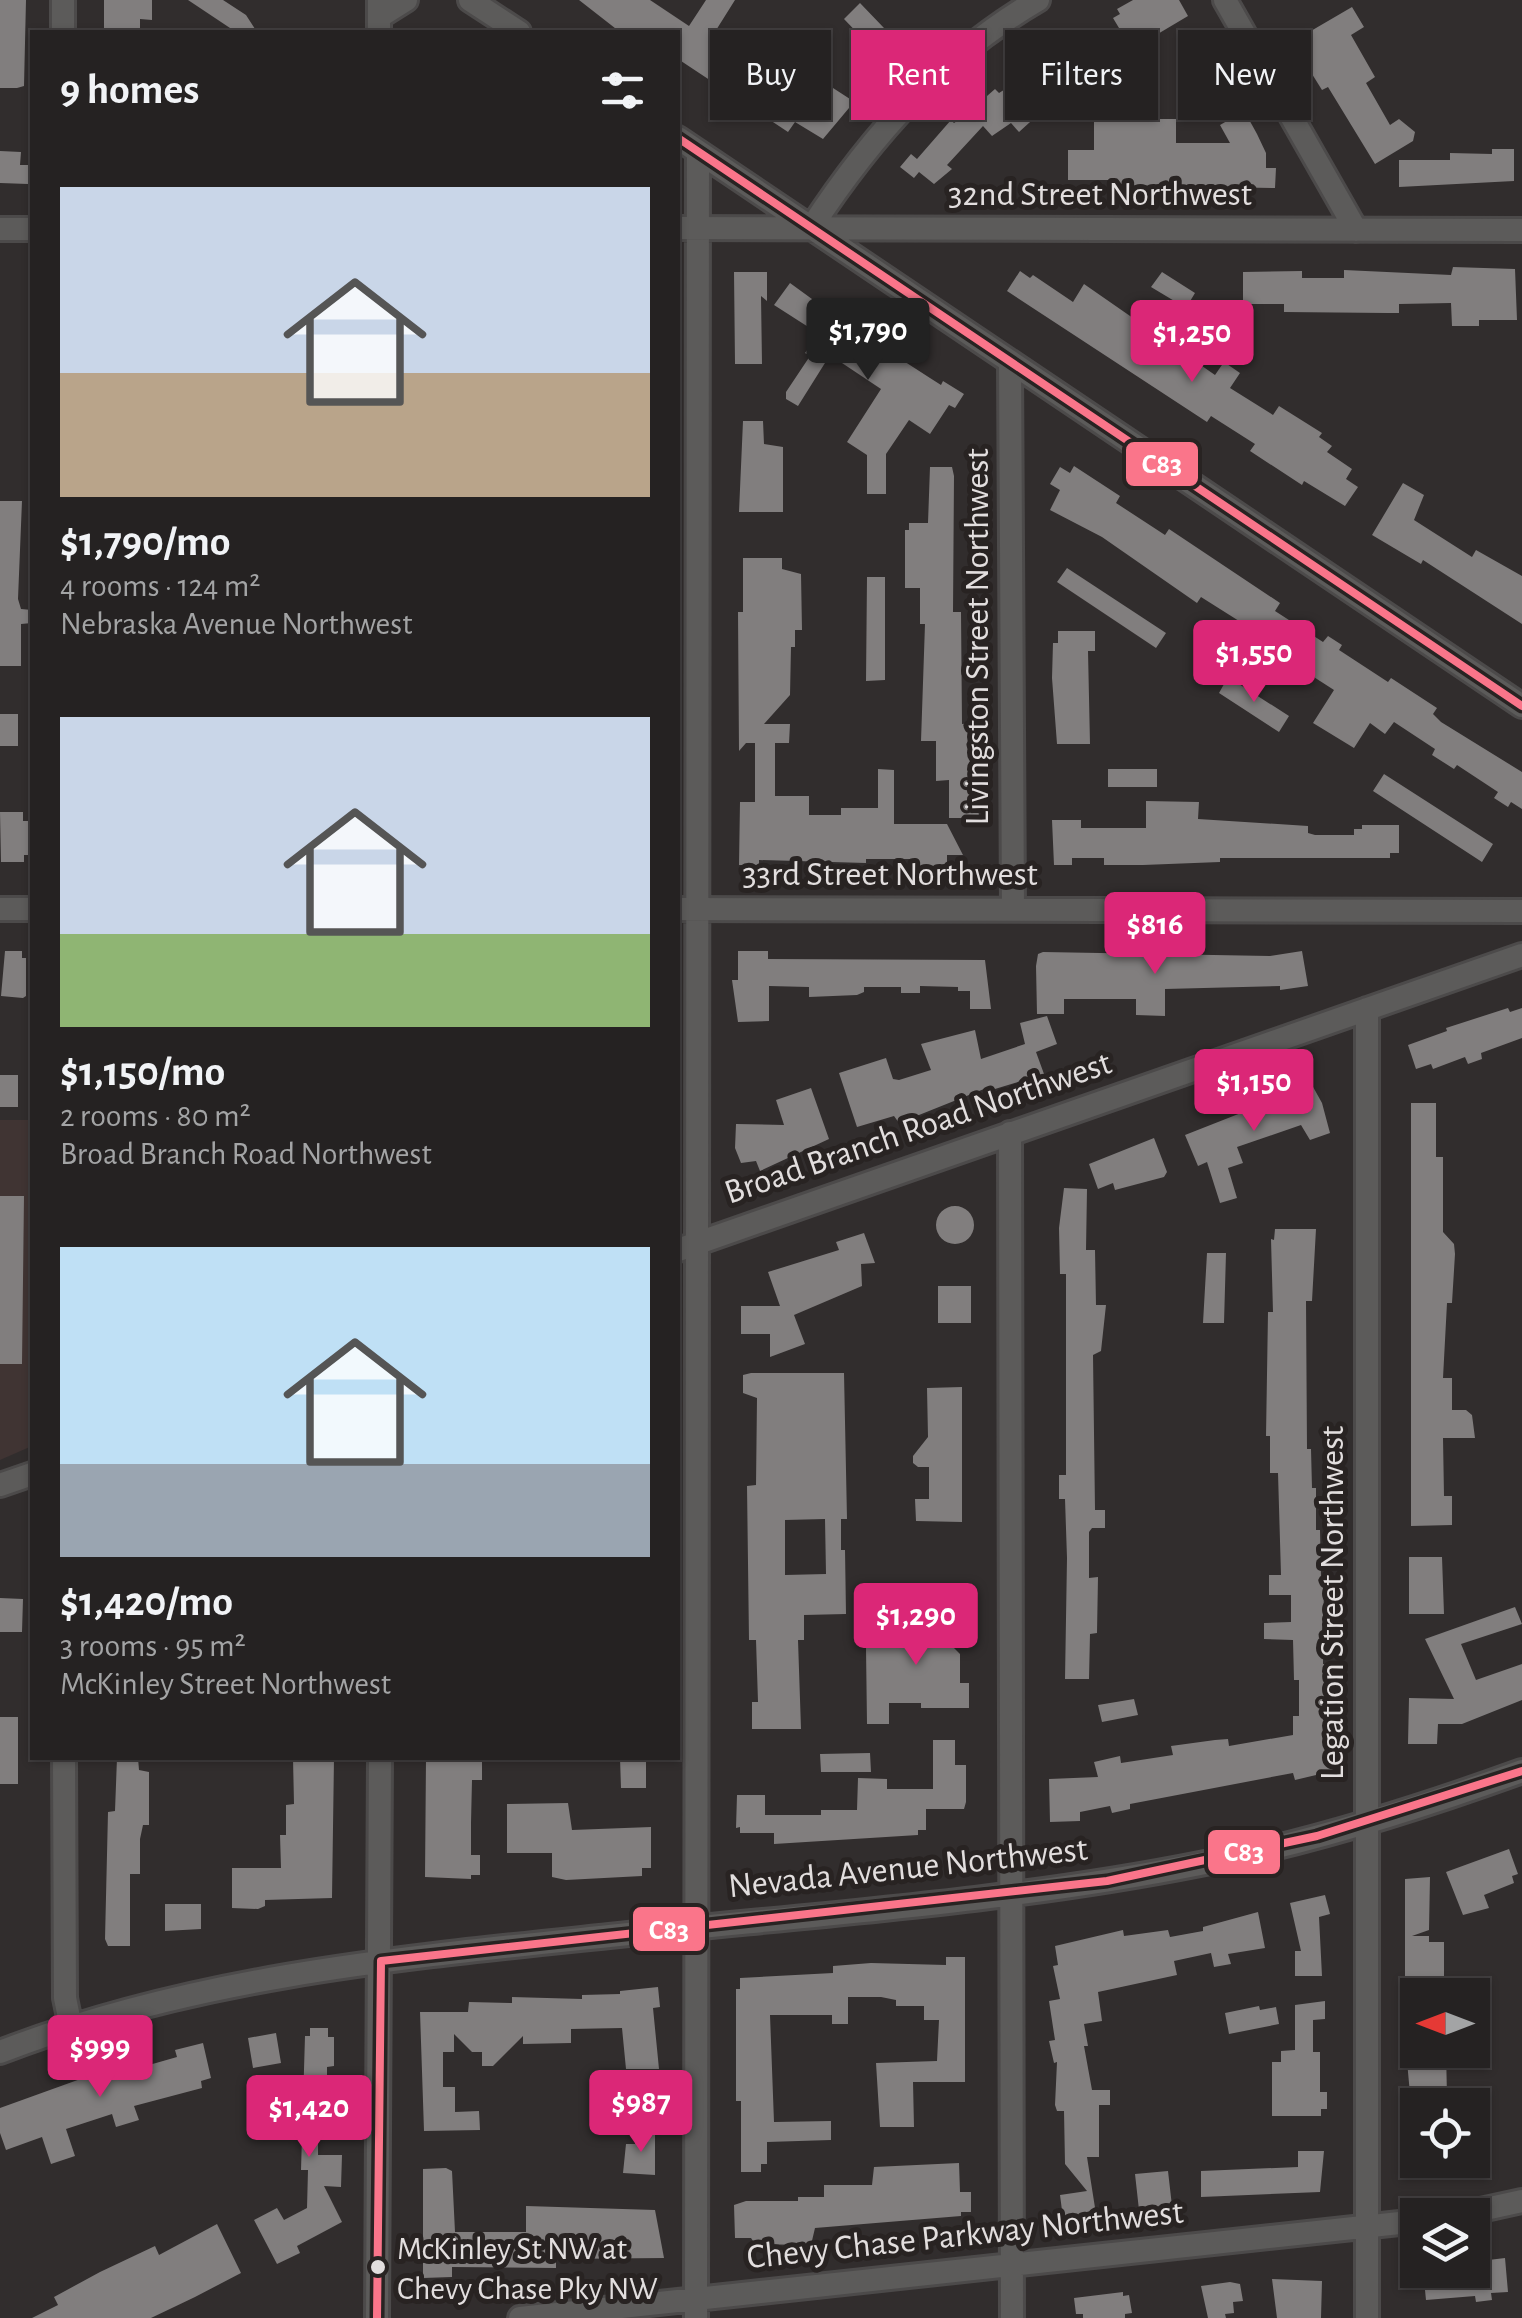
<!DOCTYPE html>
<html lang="en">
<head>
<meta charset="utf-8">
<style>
	body { margin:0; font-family:"Alegreya Sans",sans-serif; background:#312f2f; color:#f1f3f6; height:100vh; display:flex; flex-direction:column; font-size:38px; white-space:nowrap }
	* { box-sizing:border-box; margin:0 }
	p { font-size:32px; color:#a3a4a5 }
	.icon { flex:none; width:55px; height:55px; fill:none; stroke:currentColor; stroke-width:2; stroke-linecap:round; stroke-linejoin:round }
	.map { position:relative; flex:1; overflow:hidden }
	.panel { position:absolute; left:30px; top:30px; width:650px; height:1730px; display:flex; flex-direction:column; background:#252222; border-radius:0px; box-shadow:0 2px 8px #0004,0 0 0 2px #423f40 }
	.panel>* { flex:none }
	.banner { position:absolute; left:710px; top:30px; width:660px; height:90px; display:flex; gap:20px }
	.needle { width:65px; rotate:270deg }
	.buttons { position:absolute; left:1400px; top:1978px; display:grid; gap:20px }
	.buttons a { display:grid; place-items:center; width:90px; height:90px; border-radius:0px; background:#252222; box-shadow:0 2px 8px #0004,0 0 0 2px #423f40; font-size:50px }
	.price { position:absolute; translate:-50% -85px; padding:0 22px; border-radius:10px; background:#db2777; color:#fff; font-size:32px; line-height:65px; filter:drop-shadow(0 2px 5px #0008) }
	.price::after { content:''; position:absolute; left:50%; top:60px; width:30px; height:22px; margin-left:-15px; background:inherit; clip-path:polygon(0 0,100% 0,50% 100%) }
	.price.active { background:#222; color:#fff }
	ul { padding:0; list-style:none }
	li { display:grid; align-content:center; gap:20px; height:530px; padding:0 30px }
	li span { display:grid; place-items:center; height:310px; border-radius:0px; color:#555 }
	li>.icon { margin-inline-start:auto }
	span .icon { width:180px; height:180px; fill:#fffc; stroke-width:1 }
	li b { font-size:42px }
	h2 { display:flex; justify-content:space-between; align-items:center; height:120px; padding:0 30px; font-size:42px }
	.pill { padding:0 35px; border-radius:0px; background:#252222; box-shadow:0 2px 8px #0004,0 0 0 2px #423f40; font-size:35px; line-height:90px }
	.pill.active { background:#db2777; color:#fff }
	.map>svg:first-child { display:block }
	.built { fill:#403433 }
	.building { fill:#817e7e; fill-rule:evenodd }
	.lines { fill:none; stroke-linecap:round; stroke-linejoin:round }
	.minor-casing { stroke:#4c4a4a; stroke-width:28 }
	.minor { stroke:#5c5b5a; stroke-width:22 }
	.bus-1-casing { stroke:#282322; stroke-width:15 }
	.bus-1 { stroke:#fa758a; stroke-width:8 }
	.bus-dot { fill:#e2dede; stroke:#282322; stroke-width:4 }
	.labels { text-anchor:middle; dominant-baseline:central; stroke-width:10; stroke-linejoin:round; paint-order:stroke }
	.bus-label { font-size:32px; fill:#e2dede; stroke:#282322; text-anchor:start }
	.street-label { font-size:35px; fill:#e2dede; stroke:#282322 }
	.line-badge { stroke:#282322; stroke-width:4 }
	.badge-label { font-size:28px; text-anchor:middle; font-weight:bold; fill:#fff }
</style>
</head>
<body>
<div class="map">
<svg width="1522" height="2318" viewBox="0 0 1522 2318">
	<rect width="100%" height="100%" fill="#312d2d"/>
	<path class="built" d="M0 1120H32V1446L0 1460Z"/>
	<path class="building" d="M0 0H26L24 86 17 88H0Z
		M104 0H152V20L140 19V32H104Z
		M188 0H223L246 15 257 32H236Z
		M579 0H650L689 26 706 0H735L708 43 751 73 758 62 777 75 773 81 820 108 833 88 850 99 849 108 823 139 795 122 788 132 678 59V32H620Z
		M1133 0H1179L1188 16 1119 57 1126 70 1104 83 1095 67 1050 93V104L1019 132 1011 123 992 136 983 126 947 165 952 169 934 184 919 172 914 178 900 167 911 154 917 159 951 120 954 123 963 117 995 89 999 93 1040 67 1037 62 1062 47 1070 45 1073 51 1119 28 1113 18 1120 14 1117 9Z
		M860 3 884 28 868 44 844 19Z
		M1352 7 1364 27 1351 35 1375 77 1366 83 1390 125 1399 119 1415 132 1413 141 1375 164 1328 87 1322 90 1292 42Z
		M1204 43 1225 82 1211 91H1204L1183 55Z
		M1239 114H1246L1257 134 1266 153V168H1276L1275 188 1112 185V180H1068V150H1094V119H1176V143H1230L1220 125Z
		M1492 149H1514V181L1399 187V160H1450V153L1492 154Z
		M0 151 21 152 20 165H29L28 184 0 183Z
		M1453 267 1515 269 1517 320H1479V326H1452L1451 303 1399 304V313H1387L1284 312V304H1243V272L1302 271V278H1344V270L1451 275Z
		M1020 271 1030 278 1033 275 1073 302 1084 284 1215 375 1224 362 1240 373 1230 388 1273 415 1279 406 1322 433 1319 437 1332 446 1327 452 1352 469 1346 479 1358 487 1345 506 1304 481 1302 485 1250 451 1255 444 1211 416 1207 422 1007 291Z
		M734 272H767V301L761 296 762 364H735Z
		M1162 272 1195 293 1186 308 1151 287Z
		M790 283 860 334 868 338 871 333 885 342 882 347 930 378 941 385 943 381 964 394 955 408 949 405 930 434 909 420 886 454V494H867V455L847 442 881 389 830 355 798 406 786 399V392L810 356 805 353 813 342 807 338 813 330 774 305Z
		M743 421H763L764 444 783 447V512H739Z
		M1074 466 1120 496 1116 503 1165 535 1169 529 1280 603 1275 611 1323 642 1328 636 1342 645 1339 650 1388 682 1391 678 1437 708 1433 714 1441 722 1522 772V809L1511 802 1508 807 1494 798 1498 792 1457 765 1454 769 1432 755 1435 749 1394 722 1385 734 1370 723 1354 748 1313 723 1334 690 1292 663 1286 662 1282 667 1232 635 1239 621 1201 597 1197 603 1102 537 1050 510 1060 490 1050 484 1060 467 1070 473Z
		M930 467H952L954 476 953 612H961L962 724 972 723 979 818H949V780L936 781V741H921L925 624H920V588H905V530H909V523H928Z
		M1403 483 1424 495 1414 520 1472 557 1476 550 1522 576V624L1423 560 1421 564 1372 535Z
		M0 501H22L18 599 21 609 32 610V623L21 624V666H0Z
		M743 558H782V569L801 574 802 630H795V647H791L790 695 764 724H790L789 743H775V796H809V815H841V808H878V769L894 770V824H947L963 855H947V867H916V859H866V863L759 860V865H739L740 802H755V743H746L739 751 738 612H743Z
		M1067 568 1166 633 1156 648 1057 582Z
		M867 577H885V680L866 681Z
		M1058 631H1095V651H1088L1090 744H1057L1052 678 1053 643H1058Z
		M1228 677 1289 716 1279 732 1219 693Z
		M0 714H18V746H0Z
		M1108 769H1157V787H1108Z
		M1384 774 1493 844 1482 862 1373 791Z
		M1146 801 1199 802 1198 819 1308 826V833L1315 835H1354V829H1362V825H1399V853H1390V858H1220V862L1143 865H1104V858H1072V865H1054L1052 820H1081V828H1146Z
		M0 812H23V821H30V855H24V862H1Z
		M5 951H22V958H26V996L23 998 1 996Z
		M738 951H768V959L985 960 991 1009H970V991H958V987L920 986V993H901V987H864V992L857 995 809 997V987L769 986V1021L738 1022 732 980H738Z
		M1302 951 1308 986 1280 990V986L1165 989V1016L1136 1015V999H1064V1014H1037L1036 966 1038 954 1043 952 1270 956Z
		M1508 1008 1510 1012 1522 1008V1038L1481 1053 1482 1059 1468 1064 1465 1057 1433 1069 1431 1064 1416 1069 1408 1045 1447 1031 1446 1028Z
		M1047 1016 1057 1044 1036 1052 1044 1074 985 1092 984 1089 899 1123 894 1116 857 1127 839 1073 886 1058 893 1079 899 1080 931 1070 921 1044 975 1030 981 1059 1025 1044 1020 1023Z
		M0 1075H18V1107H0Z
		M1312 1085 1322 1103 1330 1133 1310 1140 1301 1125 1237 1147 1243 1163 1228 1168 1237 1198 1220 1203 1207 1162 1198 1166 1185 1135Z
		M811 1088 829 1139 760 1171 756 1161 741 1163 735 1148 736 1124 784 1125 776 1100Z
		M1411 1103H1436V1157H1443V1232L1454 1244 1455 1254 1452 1303H1447L1443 1378H1452V1410H1466L1472 1415 1475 1438H1443L1444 1496H1452V1525L1411 1526Z
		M1154 1138 1167 1172 1164 1177 1115 1190 1113 1183 1098 1189 1089 1164Z
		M1064 1188 1087 1189 1086 1250H1095L1096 1305H1106L1101 1351 1093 1355 1095 1510H1105V1528H1092L1089 1532V1578L1098 1577 1097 1633 1090 1634 1089 1679H1065L1067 1558 1065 1499H1059V1475H1066V1274H1060L1059 1228Z
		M0 1196H24L22 1364H0Z
		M936 1225a19 19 0 1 1 38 0a19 19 0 1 1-38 0Z
		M1275 1229H1316L1312 1301H1306L1307 1449H1311L1312 1488H1316V1530H1320L1321 1577H1324L1323 1664H1328V1679H1334V1730L1323 1731 1333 1771 1295 1780 1293 1773 1130 1804V1809L1112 1813 1110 1806 1080 1812V1821L1050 1822 1049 1779 1098 1777 1094 1762 1120 1756 1121 1763 1173 1755 1171 1746 1215 1740 1228 1739 1229 1746 1293 1735V1716H1299V1680H1294L1293 1640 1264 1639V1623L1291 1622V1595H1269V1575H1281L1278 1473H1270V1436H1266L1268 1312H1273L1271 1239 1274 1240Z
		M864 1233 875 1263 861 1264 862 1286 794 1315 805 1344 770 1357V1334H741V1306H780L768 1272 839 1250 836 1242Z
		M1207 1253H1226L1224 1323H1203Z
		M938 1286H971V1323H938Z
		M751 1373H844L847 1519H841V1550H845L846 1614 804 1615V1640H798L801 1729H752V1702H758L756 1640H749L747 1486 756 1485 757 1398 743 1393V1375ZM825 1519 826 1574 785 1575V1520Z
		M962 1387V1522L916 1521 915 1499H929V1467H918L913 1463V1456L928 1437 927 1388Z
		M1409 1557H1442L1444 1614H1409Z
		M0 1598 23 1599 22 1632H0Z
		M1515 1607 1522 1624 1461 1644 1476 1680 1522 1664V1700L1462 1724H1438L1437 1744H1408L1409 1698 1454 1699 1425 1639Z
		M929 1610H952V1646L960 1654V1683H969V1708H921V1703H889V1724H867L866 1648 892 1647 895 1620H900V1616L925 1617Z
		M1134 1699 1138 1715 1102 1722 1098 1705Z
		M0 1717H18V1784H0Z
		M933 1740H955V1765H966V1802L964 1809H926V1830H918V1835L774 1844V1833H740V1827L736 1828 737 1795H765V1815H821V1810H857L858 1778 887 1779V1789H933Z
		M870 1753 871 1772H821L820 1754Z
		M117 1758H138L139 1770 149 1772V1825H143L140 1839V1874H130V1946H108L105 1939 108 1812 115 1811Z
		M293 1758H334L332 1898 265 1900V1906L258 1909 232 1908V1868H281L280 1835H286V1805L294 1804Z
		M426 1758H482V1780H472L471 1823V1855H480V1875H471V1879L425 1877Z
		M620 1758H646V1788H621Z
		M568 1803 572 1830 651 1827V1868H642V1876L566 1880 552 1877V1853H507V1804Z
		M1509 1849 1518 1874 1512 1876 1514 1883 1484 1895 1489 1908 1463 1915 1446 1872Z
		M1430 1877 1429 1930 1412 1936H1429V1942H1444V1995H1405V1879Z
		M1325 1895 1330 1914 1319 1917 1322 1976H1295V1951H1301L1290 1903Z
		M165 1904H201V1929L165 1931Z
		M1258 1912 1265 1948 1228 1954 1231 1964 1214 1967 1211 1953 1174 1961 1177 1975 1098 1992 1102 2021 1084 2024 1088 2046H1084L1092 2090H1110V2105H1099V2157H1087L1096 2214 1063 2218 1060 2195 1087 2191 1065 2164 1064 2111H1057L1055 2105 1057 2062 1054 2063 1049 2041 1055 2040 1049 2001 1060 1999 1053 1966 1058 1965 1055 1946 1123 1930 1124 1936 1168 1930 1170 1937 1203 1931V1927Z
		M946 1957H965V2082H913L914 2127H880L876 2063 937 2061 939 2020H924V2006H896V2000L881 1997H848V2024H832V2015H770L774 2122 831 2121V2140L767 2142V2164H761V2172H741V2101H736V1989H740V1978L833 1973V1966L871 1963 946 1965Z
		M658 1987 660 2007 653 2008 659 2069H626L622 2028 571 2029V2043L523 2044V2036L493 2066H482V2052H472L454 2034V2052H443V2087H455V2112L479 2111 480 2130 424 2131 420 2012H468L469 2002 512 2003V1997L582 1999V1995L620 1994V1991Z
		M1325 2001V2019L1313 2020V2052H1320V2092H1327V2109H1321V2116H1272V2062H1281V2051L1295 2050V2005Z
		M1259 2006 1260 2010 1276 2007 1279 2024 1229 2034 1225 2013Z
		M310 2028H328V2037H334V2066L327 2067V2115L318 2116V2155H342L341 2187 324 2186 342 2222 297 2246 300 2253 277 2264 254 2220 277 2208 284 2220 307 2208 308 2170H301L305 2036H310Z
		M276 2033 281 2063 253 2068 248 2038Z
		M203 2043 211 2078 201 2081 202 2088 134 2106 139 2120 116 2127 112 2114 66 2129 75 2156 51 2164 42 2137 6 2150 0 2133V2108L122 2064V2067L140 2062 142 2067 177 2057 175 2050Z
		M1406 2050H1446L1447 2097H1442L1440 2105H1411Z
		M635 2133H655V2175L623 2173 626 2144H635Z
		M1298 2151H1324L1320 2192 1201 2197V2171L1298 2167Z
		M959 2163 960 2192H971V2212H961V2216L815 2228 811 2245 755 2244 751 2238H735L734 2205 746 2201H798V2197H824V2185H872L874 2167Z
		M446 2168 452 2171 455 2232H526V2206L655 2210 664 2258 556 2259V2268L452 2267V2277L423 2278V2169Z
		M1168 2171 1172 2206 1139 2210 1135 2174Z
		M217 2224 241 2273 195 2297 151 2318H32L58 2305 54 2297 100 2272 155 2246 159 2255Z
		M1505 2258 1508 2292 1491 2293 1492 2300 1476 2302 1475 2296 1426 2300 1423 2270H1472V2262Z
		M1272 2279 1322 2281 1321 2318H1277Z
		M1230 2282 1240 2284 1243 2301 1233 2302 1234 2313 1225 2314 1226 2318H1208L1201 2286Z
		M1123 2292V2296L1129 2295 1132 2313 1125 2314V2318H1083V2314H1076L1074 2298Z"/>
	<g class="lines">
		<defs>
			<path id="minor" d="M63 0V32
				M470 0 519 32
				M1225 0 1356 230
				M379 17 406 0
				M379 32V0
				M678 138 1522 706
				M678 228 1522 230
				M811 228C872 135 942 56 1038 0
				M0 229H32
				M1010 364 1013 909
				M0 909H32
				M678 909 1522 911
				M1367 1009V2318
				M1010 1133 1012 2318
				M678 1250 1522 955
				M0 1485 32 1474
				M64 1758 65 1998 71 2027
				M0 2052C199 1975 409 1957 619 1935 812 1915 1009 1902 1200 1864 1310 1843 1417 1809 1522 1771
				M1458 2215 1522 2201
				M377 2318 380 1758
				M520 2318 1418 2221
				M696 2318 698 152"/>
		</defs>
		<use href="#minor" class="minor-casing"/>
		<use href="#minor" class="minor"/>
		<defs>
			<path id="bus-1" d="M678 138 1522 706
				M381 1961 1107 1881 1317 1836 1522 1771
				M377 2318 381 1961"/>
		</defs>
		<use href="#bus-1" class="bus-1-casing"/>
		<use href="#bus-1" class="bus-1"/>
	</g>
	<circle class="bus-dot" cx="378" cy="2267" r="9"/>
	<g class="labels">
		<g class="bus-label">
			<text x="397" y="2249">McKinley St NW at<tspan x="397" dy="40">Chevy Chase Pky NW</tspan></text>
		</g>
		<g class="street-label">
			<text x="1100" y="194">32nd Street Northwest</text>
			<text transform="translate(977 637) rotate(-90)">Livingston Street Northwest</text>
			<text x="890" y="874">33rd Street Northwest</text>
			<text transform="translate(918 1128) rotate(-19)">Broad Branch Road Northwest</text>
			<text transform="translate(1332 1603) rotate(-90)">Legation Street Northwest</text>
			<text transform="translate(908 1868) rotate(-6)">Nevada Avenue Northwest</text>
			<text transform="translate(965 2235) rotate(-6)">Chevy Chase Parkway Northwest</text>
		</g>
	</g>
	<g class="line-badge">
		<rect x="1124" y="440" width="76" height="48" rx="10" fill="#fa758a"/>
		<rect x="1206" y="1828" width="76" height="48" rx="10" fill="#fa758a"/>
		<rect x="631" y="1905" width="76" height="48" rx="10" fill="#fa758a"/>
	</g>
	<g class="badge-label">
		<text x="1162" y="473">C83</text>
		<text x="1244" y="1861">C83</text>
		<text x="669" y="1939">C83</text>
	</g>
</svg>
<div class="buttons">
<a><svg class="needle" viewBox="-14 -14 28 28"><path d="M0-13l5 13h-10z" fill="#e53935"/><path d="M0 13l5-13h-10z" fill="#a3a4a5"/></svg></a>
<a><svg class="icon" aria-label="locate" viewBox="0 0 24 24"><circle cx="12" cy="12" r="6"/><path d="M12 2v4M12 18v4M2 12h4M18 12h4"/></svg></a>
<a><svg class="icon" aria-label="layers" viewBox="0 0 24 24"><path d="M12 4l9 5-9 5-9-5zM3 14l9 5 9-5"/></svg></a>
</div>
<b class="price active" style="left:868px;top:383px">$1,790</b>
<b class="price" style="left:1192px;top:385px">$1,250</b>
<b class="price" style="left:1254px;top:705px">$1,550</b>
<b class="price" style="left:1155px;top:977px">$816</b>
<b class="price" style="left:1254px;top:1134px">$1,150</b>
<b class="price" style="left:916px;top:1668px">$1,290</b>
<b class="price" style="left:100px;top:2100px">$999</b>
<b class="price" style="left:641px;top:2155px">$987</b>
<b class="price" style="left:309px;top:2160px">$1,420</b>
<div class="banner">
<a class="pill">Buy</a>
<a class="pill active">Rent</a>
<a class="pill">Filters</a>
<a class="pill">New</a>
</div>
<section class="panel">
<h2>9 homes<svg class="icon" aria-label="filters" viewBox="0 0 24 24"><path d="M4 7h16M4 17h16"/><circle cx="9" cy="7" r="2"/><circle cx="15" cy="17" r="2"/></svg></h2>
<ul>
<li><span style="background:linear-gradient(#c9d6e8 60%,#b9a48a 0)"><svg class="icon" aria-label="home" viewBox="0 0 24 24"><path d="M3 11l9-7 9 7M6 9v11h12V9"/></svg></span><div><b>$1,790/mo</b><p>4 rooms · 124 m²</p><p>Nebraska Avenue Northwest</p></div></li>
<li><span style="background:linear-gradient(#c9d6e8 70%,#8fb573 0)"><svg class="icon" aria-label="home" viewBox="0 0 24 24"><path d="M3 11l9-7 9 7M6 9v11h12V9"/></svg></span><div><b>$1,150/mo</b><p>2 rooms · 80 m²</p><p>Broad Branch Road Northwest</p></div></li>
<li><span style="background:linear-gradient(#bfe0f5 70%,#9aa5b1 0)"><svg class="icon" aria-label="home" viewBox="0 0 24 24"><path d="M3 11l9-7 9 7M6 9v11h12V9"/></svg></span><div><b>$1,420/mo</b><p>3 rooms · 95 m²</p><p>McKinley Street Northwest</p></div></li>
</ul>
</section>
</div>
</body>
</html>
